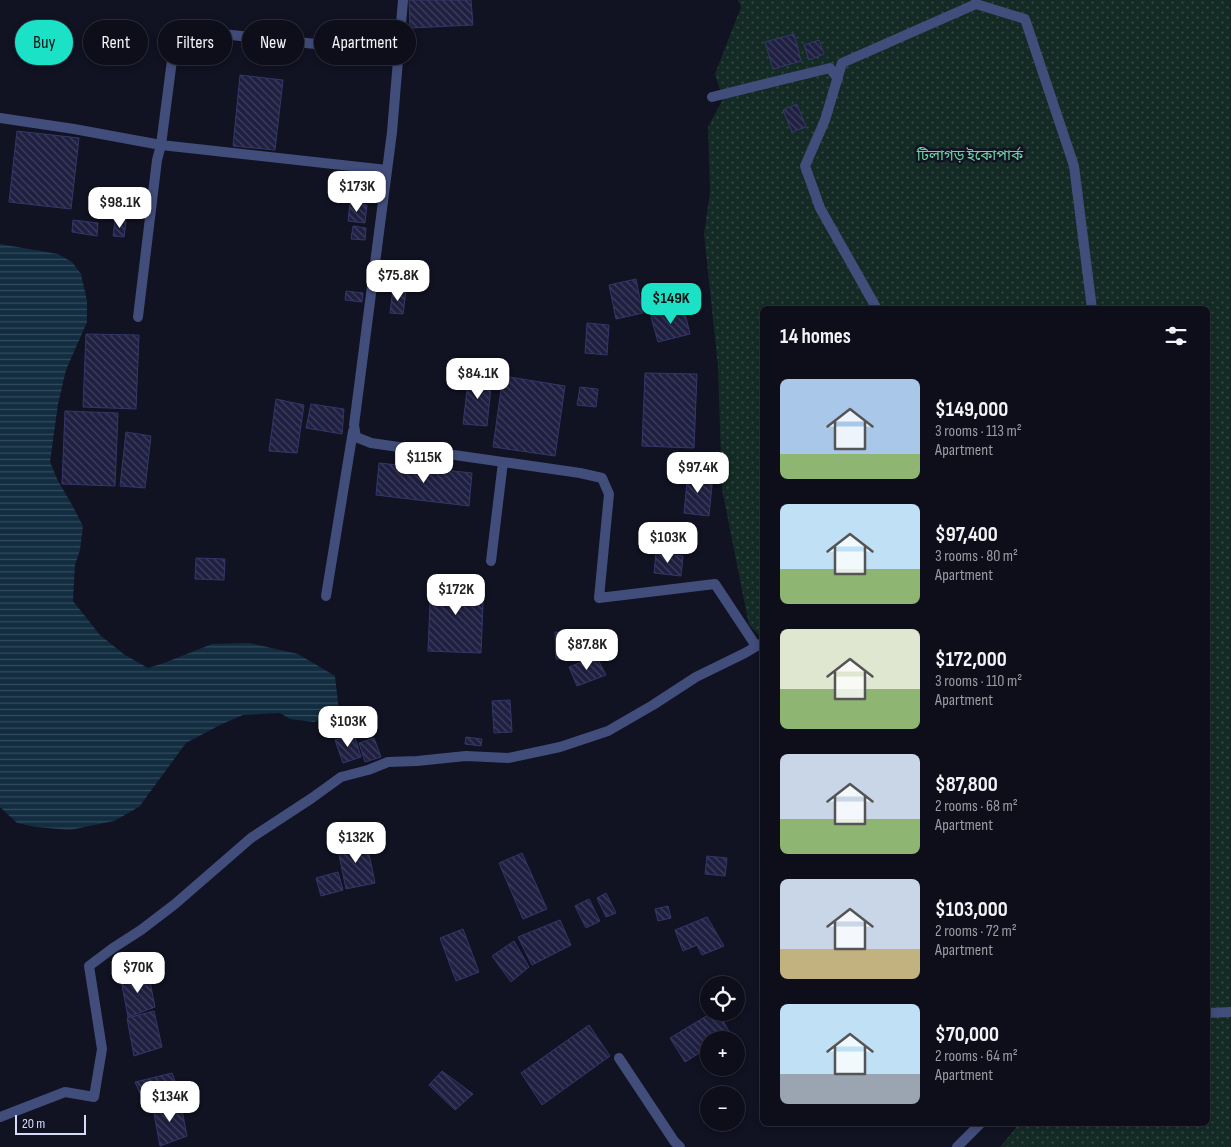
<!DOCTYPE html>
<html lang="en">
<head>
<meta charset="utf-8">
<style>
	body { margin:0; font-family:"Sofia Sans Condensed","Noto Sans Bengali",sans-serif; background:#161723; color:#f1f3f6; height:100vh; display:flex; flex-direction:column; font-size:19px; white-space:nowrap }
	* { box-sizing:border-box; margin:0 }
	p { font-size:16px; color:#9a9ca2 }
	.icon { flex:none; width:28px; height:28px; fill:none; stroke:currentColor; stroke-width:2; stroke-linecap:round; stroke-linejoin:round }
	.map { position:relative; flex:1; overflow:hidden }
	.drawer { position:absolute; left:760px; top:306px; width:450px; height:820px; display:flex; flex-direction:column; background:#0d0e1a; border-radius:8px; box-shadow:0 2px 8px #0003,0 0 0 1px #2d2e39 }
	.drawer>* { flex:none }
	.guide { position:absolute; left:15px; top:20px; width:475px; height:45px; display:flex; gap:10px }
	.controls { position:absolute; left:700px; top:976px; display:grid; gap:10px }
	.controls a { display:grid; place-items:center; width:45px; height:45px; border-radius:50%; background:#0d0e1a; box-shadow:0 2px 8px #0003,0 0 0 1px #2d2e39; font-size:25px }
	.scale { position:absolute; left:15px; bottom:12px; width:71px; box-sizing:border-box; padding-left:5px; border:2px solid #d6dbfa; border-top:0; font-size:14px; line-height:18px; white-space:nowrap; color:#d6dbfa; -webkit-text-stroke:4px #111222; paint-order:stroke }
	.price { position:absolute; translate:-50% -42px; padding:0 11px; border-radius:10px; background:#fff; color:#222; font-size:16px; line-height:32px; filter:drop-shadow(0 1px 2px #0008) }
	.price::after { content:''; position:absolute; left:50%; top:30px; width:15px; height:11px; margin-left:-8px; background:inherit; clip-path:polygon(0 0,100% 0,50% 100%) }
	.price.active { background:#1be1c7; color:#111 }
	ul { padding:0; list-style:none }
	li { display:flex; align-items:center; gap:15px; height:125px; padding:0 20px }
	li span { display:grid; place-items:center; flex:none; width:140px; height:100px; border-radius:8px; color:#555 }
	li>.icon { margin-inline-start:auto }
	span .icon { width:60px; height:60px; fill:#fffc; stroke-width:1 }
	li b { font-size:21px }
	h2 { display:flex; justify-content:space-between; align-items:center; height:60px; padding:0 20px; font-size:21px }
	.pill { padding:0 18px; border-radius:22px; background:#0d0e1a; box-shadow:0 2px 8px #0003,0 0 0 1px #2d2e39; font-size:18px; line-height:45px }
	.pill.active { background:#1be1c7; color:#111 }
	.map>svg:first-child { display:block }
	.park { fill:url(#park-dots) }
	.water { fill:url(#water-rules) }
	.building { fill:url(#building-back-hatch); stroke:#34366a }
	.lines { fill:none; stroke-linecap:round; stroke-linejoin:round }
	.service { stroke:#414d7b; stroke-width:10 }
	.minor { stroke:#414d7b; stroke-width:10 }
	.labels { text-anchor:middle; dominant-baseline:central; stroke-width:5; stroke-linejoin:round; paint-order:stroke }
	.park-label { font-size:15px; fill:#6bd2a0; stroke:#111222 }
</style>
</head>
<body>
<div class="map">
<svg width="1231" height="1147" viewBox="0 0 1231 1147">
	<defs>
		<pattern id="park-dots" width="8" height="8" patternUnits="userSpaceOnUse" patternTransform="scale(1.25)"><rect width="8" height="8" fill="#142b25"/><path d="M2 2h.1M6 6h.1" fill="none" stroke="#354946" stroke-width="1.8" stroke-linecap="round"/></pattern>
		<pattern id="water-rules" width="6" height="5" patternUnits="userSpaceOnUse" patternTransform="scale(1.25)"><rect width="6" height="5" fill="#122d40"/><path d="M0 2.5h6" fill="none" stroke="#344b5c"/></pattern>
		<pattern id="building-back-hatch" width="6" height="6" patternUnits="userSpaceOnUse" patternTransform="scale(1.25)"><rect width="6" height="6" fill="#1f2041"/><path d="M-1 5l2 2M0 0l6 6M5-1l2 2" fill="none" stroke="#3f405d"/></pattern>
	</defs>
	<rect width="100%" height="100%" fill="#111222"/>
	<path class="park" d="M738 0H1231V1147H1000L1019 1124H1208V309H762V638L749 625 722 489 718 366 704 234 710 192 708 127 723 99 715 74 741 7Z"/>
	<path class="water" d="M0 244 58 254 72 262 81 274 87 301V322L66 370 58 404 50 462 58 481 71 503 83 526 80 550 75 565 73 601 100 635 125 655 148 668 164 663 212 644 250 643 298 654 335 676 339 712 314 722 290 719 280 713 243 715 220 725 186 743 139 807 114 821 70 830 36 827 17 823 0 807Z"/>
	<path class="building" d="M409 0H471L473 25 410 28Z
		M794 34 801 61 773 69 765 42Z
		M819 40 824 54 809 60 804 45Z
		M240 75 283 80 275 150 233 146Z
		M797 104 806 127 792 132 783 110Z
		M17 131 79 138 71 209 9 202Z
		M350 203 367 205 365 223 348 221Z
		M73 220 98 223 97 236 72 232Z
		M115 221 126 222 124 237 113 236Z
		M353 226 366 228 365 240 351 239Z
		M636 279 643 313 616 319 609 285Z
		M393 289 406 291 403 314 390 313Z
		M346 291 363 293 362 302 345 300Z
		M684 309 690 334 658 342 651 317Z
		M587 323 609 325 607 355 585 353Z
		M86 334 139 335 136 409 83 407Z
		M645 373 697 374 694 448 642 446Z
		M469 374 492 377 487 426 463 424Z
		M503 376 565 386 555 456 493 447Z
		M580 387 598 389 596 407 577 405Z
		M276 399 304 405 297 453 269 451Z
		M311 404 344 409 342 434 306 428Z
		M65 411 118 413 115 486 62 484Z
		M126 432 151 436 145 488 120 486Z
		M379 463 472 473 469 506 376 495Z
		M688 472 713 475 709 516 684 513Z
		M656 553 683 556 681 576 654 573Z
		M196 558 225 559 224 580 195 579Z
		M431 578 484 580 481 653 428 651Z
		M555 632 579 634 578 660 556 659Z
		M596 656 606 675 577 686 569 667Z
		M510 700 512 732 494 733 492 701Z
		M354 734 361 757 343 763 335 740Z
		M466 737 482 739 481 746 465 744Z
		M374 738 381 757 365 762 359 743Z
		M366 839 375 883 346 889 337 845Z
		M522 853 547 909 523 919 499 863Z
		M707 856 727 858 725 876 705 874Z
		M338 872 343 890 321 896 316 878Z
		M606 893 616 913 606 917 597 898Z
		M589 899 600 921 586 928 575 906Z
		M668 906 671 918 658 921 655 909Z
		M707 917 724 946 702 955 697 945 683 951 675 930Z
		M560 920 571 945 532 965 518 937Z
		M463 929 479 972 456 981 440 938Z
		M514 941 529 967 511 982 492 956Z
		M148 972 155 1007 128 1017 121 980Z
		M154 1011 162 1047 134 1056 127 1018Z
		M713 1012H718L730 1033 719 1040H709V1047L685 1062 670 1038Z
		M589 1025 610 1056 542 1105 521 1073Z
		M442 1071 473 1094 455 1110 429 1085Z
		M172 1073 182 1098 147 1109 135 1082Z
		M180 1100 187 1136 160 1146 153 1108Z"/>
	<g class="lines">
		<path class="service" d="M619 1058 674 1141 680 1147"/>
		<path class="minor" d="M403 0 392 132 354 425 356 437 371 443 580 473 602 478 609 494 599 598 715 584 756 646
			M976 0V4L1025 19 1074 166 1092 309
			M712 97 830 68 838 79
			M0 118 74 129 161 145 387 170
			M877 309 820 208 805 166 825 120 842 63 976 4
			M138 317 157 160 161 145 176 29 399 53
			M491 561 503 462
			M326 596 353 431
			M1208 1013 1231 1012
			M0 1117 65 1092 94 1097 102 1049 89 966 113 948 141 930 175 904 251 838 312 798 341 777 368 770 388 762 417 761 466 756 508 758 560 747 608 731 653 705 696 677 745 653 762 643
			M957 1147 980 1124"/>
	</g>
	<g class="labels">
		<g class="park-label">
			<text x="970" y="155">টিলাগড় ইকোপার্ক</text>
		</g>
	</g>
</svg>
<div class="controls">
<a><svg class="icon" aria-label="locate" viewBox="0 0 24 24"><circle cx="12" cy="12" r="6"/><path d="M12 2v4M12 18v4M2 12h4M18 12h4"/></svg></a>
<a>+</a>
<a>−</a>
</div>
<div class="scale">20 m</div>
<b class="price" style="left:357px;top:213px">$173K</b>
<b class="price" style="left:120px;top:229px">$98.1K</b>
<b class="price" style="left:398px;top:302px">$75.8K</b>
<b class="price active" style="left:671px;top:325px">$149K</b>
<b class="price" style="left:478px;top:400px">$84.1K</b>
<b class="price" style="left:424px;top:484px">$115K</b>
<b class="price" style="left:698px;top:494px">$97.4K</b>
<b class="price" style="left:668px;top:564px">$103K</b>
<b class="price" style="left:456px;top:616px">$172K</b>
<b class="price" style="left:587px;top:671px">$87.8K</b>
<b class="price" style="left:348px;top:748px">$103K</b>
<b class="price" style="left:356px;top:864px">$132K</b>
<b class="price" style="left:138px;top:994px">$70K</b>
<b class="price" style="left:170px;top:1123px">$134K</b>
<div class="guide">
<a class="pill active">Buy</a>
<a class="pill">Rent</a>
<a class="pill">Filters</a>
<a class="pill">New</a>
<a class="pill">Apartment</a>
</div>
<section class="drawer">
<h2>14 homes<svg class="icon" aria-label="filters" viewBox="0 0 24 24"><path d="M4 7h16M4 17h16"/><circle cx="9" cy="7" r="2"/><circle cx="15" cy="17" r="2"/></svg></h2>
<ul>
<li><span style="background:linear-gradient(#a9c7e8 75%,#8fb573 0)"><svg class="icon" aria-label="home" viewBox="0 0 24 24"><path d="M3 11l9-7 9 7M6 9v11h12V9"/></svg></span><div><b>$149,000</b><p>3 rooms · 113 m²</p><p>Apartment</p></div></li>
<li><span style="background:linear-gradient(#bfe0f5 65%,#8fb573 0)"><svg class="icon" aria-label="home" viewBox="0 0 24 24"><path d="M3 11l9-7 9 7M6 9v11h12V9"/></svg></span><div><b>$97,400</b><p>3 rooms · 80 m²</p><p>Apartment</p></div></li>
<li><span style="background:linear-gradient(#dfe7d0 60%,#8fb573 0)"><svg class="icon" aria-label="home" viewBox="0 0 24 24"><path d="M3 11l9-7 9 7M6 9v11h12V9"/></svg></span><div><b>$172,000</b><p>3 rooms · 110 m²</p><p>Apartment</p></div></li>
<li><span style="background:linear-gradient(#c9d6e8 65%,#8fb573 0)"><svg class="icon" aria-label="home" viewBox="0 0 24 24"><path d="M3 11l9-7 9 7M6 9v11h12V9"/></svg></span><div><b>$87,800</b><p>2 rooms · 68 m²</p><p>Apartment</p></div></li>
<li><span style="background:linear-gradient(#c9d6e8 70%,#c2b280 0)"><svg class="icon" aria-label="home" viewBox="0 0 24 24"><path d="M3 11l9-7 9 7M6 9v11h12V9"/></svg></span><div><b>$103,000</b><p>2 rooms · 72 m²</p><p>Apartment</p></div></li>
<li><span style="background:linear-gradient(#bfe0f5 70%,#9aa5b1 0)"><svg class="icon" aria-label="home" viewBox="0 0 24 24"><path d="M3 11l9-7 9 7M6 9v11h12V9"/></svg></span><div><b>$70,000</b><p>2 rooms · 64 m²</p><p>Apartment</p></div></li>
</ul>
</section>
</div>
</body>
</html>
